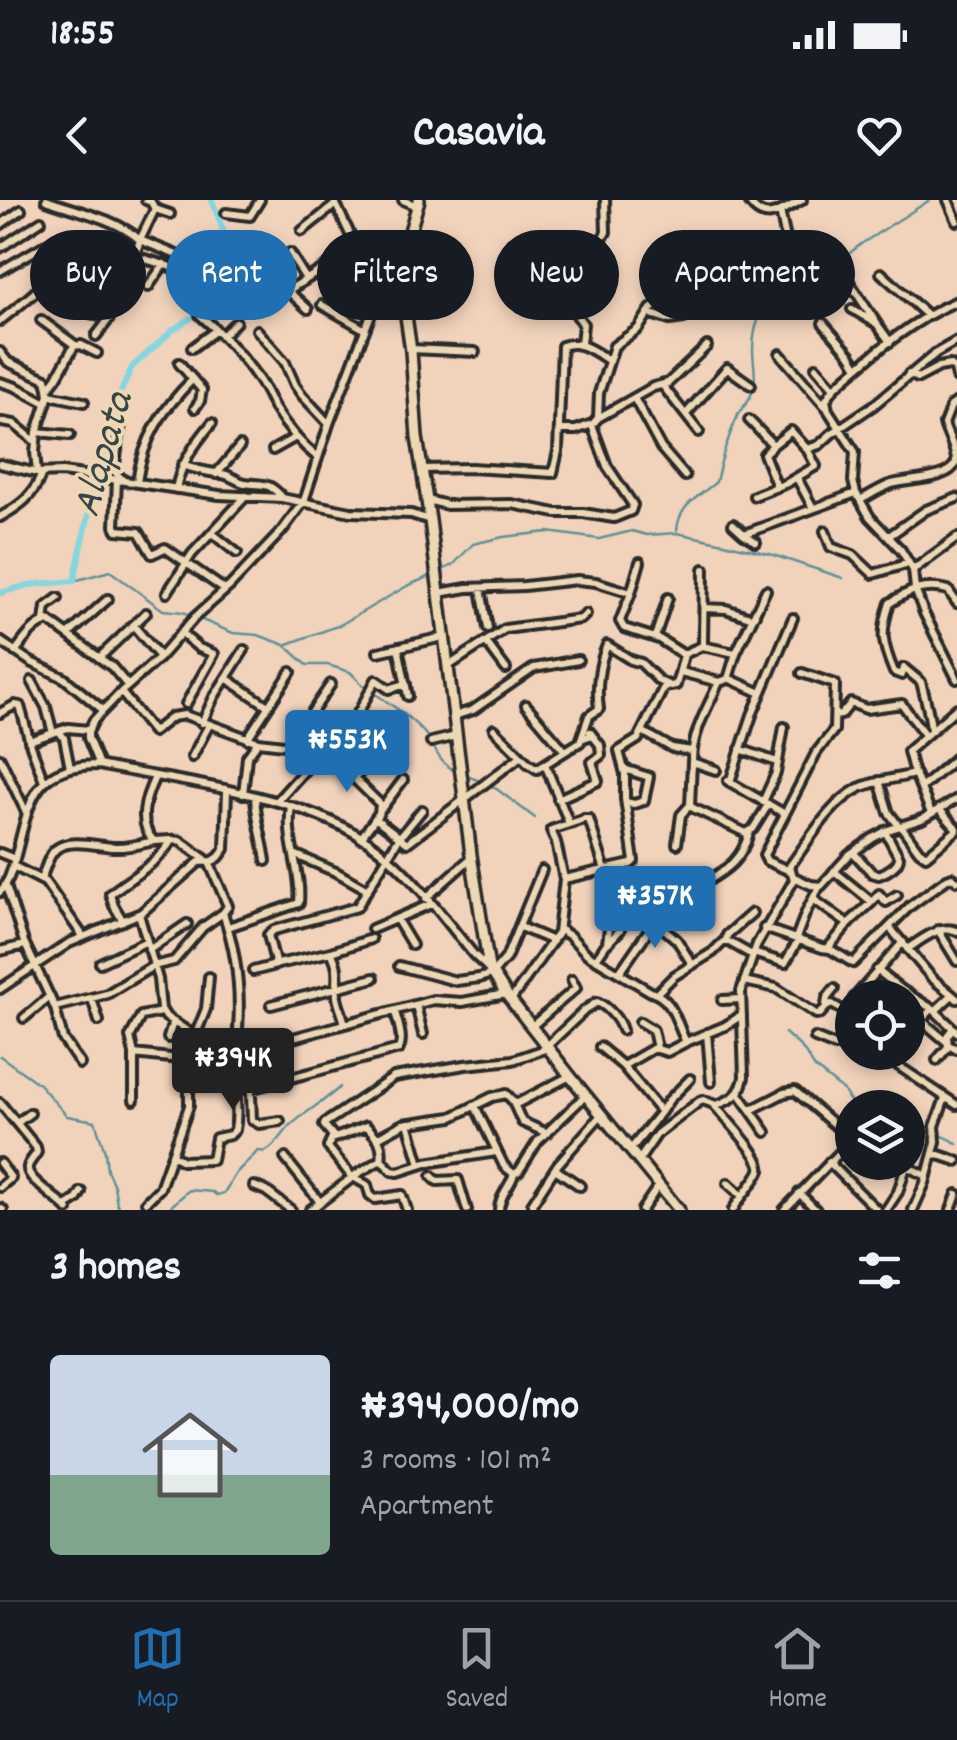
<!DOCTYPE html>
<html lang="en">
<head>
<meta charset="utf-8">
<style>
	body { margin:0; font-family:Dekko,sans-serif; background:#20242c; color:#f1f3f6; height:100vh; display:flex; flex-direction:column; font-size:38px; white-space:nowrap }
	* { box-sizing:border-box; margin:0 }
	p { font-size:32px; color:#9ea1a6 }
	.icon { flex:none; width:55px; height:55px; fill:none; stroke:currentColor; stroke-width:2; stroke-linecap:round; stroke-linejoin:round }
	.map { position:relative; height:1010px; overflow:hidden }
	.side { display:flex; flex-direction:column; background:#171b24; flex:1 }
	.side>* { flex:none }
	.banner { position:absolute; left:30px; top:30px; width:898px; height:90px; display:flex; gap:20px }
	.buttons { position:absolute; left:835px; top:780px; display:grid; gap:20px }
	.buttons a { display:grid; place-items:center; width:90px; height:90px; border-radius:50%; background:#171b24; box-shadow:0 5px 15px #0003; font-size:50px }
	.price { position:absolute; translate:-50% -85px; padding:0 22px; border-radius:10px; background:#1f6fb2; color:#fff; font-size:32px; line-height:65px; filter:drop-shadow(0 2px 5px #0008) }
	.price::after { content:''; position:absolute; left:50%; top:60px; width:30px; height:22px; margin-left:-15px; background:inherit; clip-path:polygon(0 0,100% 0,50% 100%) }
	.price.selected { background:#222; color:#fff }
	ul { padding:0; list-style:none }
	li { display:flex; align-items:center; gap:30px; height:250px; padding:0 50px }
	li span { display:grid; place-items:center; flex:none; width:280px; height:200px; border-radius:10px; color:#555 }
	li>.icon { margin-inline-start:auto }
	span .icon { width:120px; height:120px; fill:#fffc; stroke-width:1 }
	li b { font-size:42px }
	h2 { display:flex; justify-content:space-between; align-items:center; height:120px; padding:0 50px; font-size:42px }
	.tag { padding:0 35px; border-radius:45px; background:#171b24; box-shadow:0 5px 15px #0003; font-size:35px; line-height:90px }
	.tag.selected { background:#1f6fb2; color:#fff }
	.status { display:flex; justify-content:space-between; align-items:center; height:70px; padding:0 50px; background:#171b24; direction:ltr }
	.status svg { height:28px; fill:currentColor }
	header { display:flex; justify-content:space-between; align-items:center; height:130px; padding:0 50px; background:#171b24; font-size:45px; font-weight:800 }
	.dock { display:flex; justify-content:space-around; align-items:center; height:140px; border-top:2px solid #363941; background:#171b24; font-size:28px; color:#9ea1a6 }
	.dock a { display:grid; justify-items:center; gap:5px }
	.dock .selected { color:#1f6fb2 }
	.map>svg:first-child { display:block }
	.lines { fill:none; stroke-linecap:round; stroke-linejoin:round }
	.stream { stroke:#619297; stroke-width:2.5 }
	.river { stroke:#85d6df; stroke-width:6 }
	.minor-casing { stroke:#2b2b2b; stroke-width:14 }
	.major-casing { stroke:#2b2b2b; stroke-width:16 }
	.minor { stroke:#edd8b6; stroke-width:6 }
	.major { stroke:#edd8b6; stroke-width:9 }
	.labels { text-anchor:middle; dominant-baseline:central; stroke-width:8; stroke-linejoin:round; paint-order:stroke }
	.water-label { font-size:42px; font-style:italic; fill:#384546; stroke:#edd8b6 }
</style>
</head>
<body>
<div class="status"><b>18:55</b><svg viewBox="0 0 49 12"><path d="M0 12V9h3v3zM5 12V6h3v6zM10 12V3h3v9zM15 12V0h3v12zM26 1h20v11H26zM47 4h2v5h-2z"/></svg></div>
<header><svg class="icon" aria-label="back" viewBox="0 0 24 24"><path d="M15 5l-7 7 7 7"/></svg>Casavia<svg class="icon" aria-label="heart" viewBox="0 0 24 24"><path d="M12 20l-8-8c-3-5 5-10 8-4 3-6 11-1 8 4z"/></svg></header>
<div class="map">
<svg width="957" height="1010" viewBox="0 0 957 1010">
	<rect width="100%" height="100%" fill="#f1d3bb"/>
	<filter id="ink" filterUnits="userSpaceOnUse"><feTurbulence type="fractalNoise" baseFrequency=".01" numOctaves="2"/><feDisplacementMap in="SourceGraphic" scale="20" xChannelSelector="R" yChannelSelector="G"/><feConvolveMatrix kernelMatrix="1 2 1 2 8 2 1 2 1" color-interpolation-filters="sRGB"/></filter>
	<g filter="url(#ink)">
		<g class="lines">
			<path class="stream" d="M840 61 861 44 930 0
				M677 330C679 305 698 297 716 282 721 259 728 237 738 215 742 208 748 202 751 195 758 181 753 164 753 149 754 91 795 88 834 65
				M440 371 453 365 473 344 503 337 548 332 599 339 632 331 647 335 677 333 724 343 770 354 843 378
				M74 381 110 371 163 410 183 412 233 433 258 435 285 445 307 465H328L350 472 367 489
				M285 445 340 425 407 386 433 375
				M374 493C391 504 413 519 426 535 437 550 437 562 457 572
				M465 575 494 587 535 618
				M785 833 802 848 815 868 844 891 849 900 858 908
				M0 856 39 884 67 916 95 921 105 952 107 970 114 986 117 1004 121 1010
				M908 925C924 933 943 932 957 944
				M167 1010 189 990 213 992 216 995 224 993 236 973 258 951C261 951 264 952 266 951 275 947 283 934 289 927 304 912 324 902 340 887"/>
			<path class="river" d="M0 393 28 385 74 381 110 216 132 167 173 130 218 100 235 63 212 0"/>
			<defs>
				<path id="minor" d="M46 0C76 11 115 18 140 40L135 56 117 83
					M146 0 151 2 155 9 170 14
					M334 0 368 73 375 79 402 88
					M403 0 417 6
					M748 0C764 26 780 11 802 0
					M948 0 957 21
					M155 9 140 40 189 60
					M780 11 792 67 796 70 836 62 877 124
					M226 13 250 16 260 0
					M0 25 21 10
					M302 31 336 4
					M0 48 41 21
					M290 53 306 79
					M0 71 55 39
					M881 73 927 115
					M347 76 378 96
					M49 77 90 113 109 119 96 136
					M267 85 272 94 281 95 355 49
					M148 87 164 64
					M288 91 308 109
					M957 101C910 121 872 155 834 188L826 200 828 210 855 252 853 281 856 293 870 317 901 350 913 370 915 389 924 413 957 479
					M322 105 364 129
					M852 109 877 124 890 142
					M648 113 670 120 684 118
					M200 115C224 136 247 160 264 188 268 195 271 202 275 209 287 228 301 244 318 258
					M41 120 75 145
					M0 121C22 104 42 87 61 67 71 56 71 42 84 35L135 56 171 67 177 72 195 98
					M823 123 850 154 858 167
					M257 130 285 162 295 185 302 195 328 223
					M222 136 236 122
					M581 144 583 124 576 114 577 100 591 59 606 32 605 0
					M192 148 216 130
					M411 149 475 152
					M0 152 8 162 46 179 48 188
					M780 154 825 206
					M179 163 202 190 200 201 195 208
					M816 167 834 188
					M909 174 918 178 939 167 950 165 955 169 957 178
					M0 182 16 187 44 202
					M663 186 699 232
					M49 195 84 202
					M634 198 661 248 685 276
					M686 214 727 168 751 185
					M598 218 653 187 668 183 707 146
					M749 220 773 245 791 231 807 249 816 266 787 283 754 296
					M2 222 14 224 36 242
					M121 223 114 271 123 280
					M559 230H576L592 224
					M37 232 70 235
					M773 245 764 254 777 287
					M807 249 819 245 831 234 874 205 936 153 957 141
					M273 250 296 237
					M0 264 37 273 62 272 91 276 219 295 282 298 351 312 411 314 430 320
					M182 265C196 270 208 272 222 274 231 275 237 282 245 283 265 286 267 281 282 297
					M422 269 471 268 553 273 558 251 562 146C579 139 594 151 608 160
					M216 274 240 246
					M797 278 813 308
					M117 279 115 326 117 330 139 332 152 354 165 348 225 390
					M137 282C143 238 162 210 193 179
					M176 289C181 262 195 244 212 223
					M427 300 447 305 512 304 556 313H583L614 318 631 311 633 305 607 266 592 225 598 218 599 193 614 146 638 129 651 109 697 76 699 68
					M860 300C870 295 879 289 889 285 905 279 950 281 956 262 957 251 947 234 944 224L951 206 957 202
					M0 317C20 306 34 296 42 273H37L35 252 37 232 49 195 48 189 57 177 74 146 81 145 97 153
					M733 324 744 334
					M825 331 831 347 853 355 873 374 909 363
					M212 333 237 353
					M889 336 926 310 957 298
					M756 342 744 334 856 293
					M913 370 957 338
					M481 389 488 428
					M167 393 192 354 246 296
					M439 393 467 388 524 386 577 380 596 382 631 393 620 421 624 428 659 439 684 455 676 485 664 487 638 539 619 551 625 574V599L634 661 631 664 564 679 558 733 511 800
					M631 393 640 362
					M704 408 726 409 750 417 755 415
					M44 421 46 407 58 398
					M133 425 160 457
					M181 433 199 448 214 454 186 504
					M68 435 108 399
					M655 437 668 398
					M0 441 31 462 64 478 103 510
					M486 442 506 469
					M702 446 735 453
					M398 447 408 496
					M15 452C24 440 34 424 49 421L112 467 128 486
					M378 452 443 437
					M684 454 702 446 703 443 704 369
					M99 458 146 413
					M447 467 505 429 581 419 586 414
					M681 472 719 482 728 479 736 453 766 390
					M226 478 268 506
					M728 478 761 493
					M32 481 46 507 53 533
					M121 492 153 532 172 517 185 515 258 542 293 546 315 561
					M526 505 565 551
					M0 513 15 505 20 506 31 546 44 581
					M454 516 473 510 534 468 578 460
					M835 516 841 515 851 503 866 509 902 504 925 535
					M202 523 214 497 244 450
					M494 529 528 563 537 569 580 542 581 539 592 535
					M931 530C930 513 925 498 921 482L904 468 902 475 894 472C882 443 880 433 890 403 909 390 926 384 948 390L957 403
					M59 531 64 538 70 568
					M642 531 672 548 692 551
					M247 539 291 472
					M581 539 589 516 599 509C596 488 599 464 607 445L631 460 641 463 659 481 668 485
					M29 541 68 528 89 530
					M431 542 456 536
					M290 545 331 484
					M740 549 777 562
					M328 553 380 604 379 613 361 638
					M192 557 209 525
					M0 558 26 612
					M692 562 690 605 693 608 746 633 753 629 768 605
					M545 564 569 623
					M99 565 88 538V532L94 520 121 492 160 457 195 417 230 386 281 332 304 301 329 224 383 83
					M624 569 649 577 644 601 634 604 626 602
					M716 570 692 562C692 532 707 509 719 482
					M915 574 931 613
					M155 577C146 596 136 623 154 641L171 640
					M355 578 376 552
					M728 581 785 614
					M879 581 889 613 899 626
					M730 582 752 515 793 418
					M921 588 957 557
					M243 594 247 557 258 542
					M255 597C256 620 263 639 266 661
					M558 599 598 581 592 562 601 555 600 545 590 532
					M277 601 312 562 328 553 358 513 376 480 389 489 406 484
					M763 602 776 573 784 527
					M382 608 403 580
					M939 609 957 629
					M375 618 407 643 521 556
					M901 626 919 651 926 656 957 630
					M677 644 681 615 690 605
					M853 652 872 673 879 675C887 672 899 665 899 657L885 631
					M0 653 15 659
					M294 654 338 673 366 689
					M13 666 45 682 83 736
					M790 671 767 661 764 655 816 553 834 530 835 484 802 473
					M834 671 872 702 879 694 886 702 897 695
					M794 677 811 685 821 686 849 655 873 638 888 630 922 619 957 599
					M41 679C45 671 48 655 56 649 70 638 97 646 113 647 127 648 141 644 154 641
					M564 679 556 642 551 630 584 619H589L605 670
					M706 682C728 669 742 659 749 633
					M6 686 24 742 55 808 63 839 80 864
					M0 692C10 681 12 668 16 655 30 602 32 565 99 565 189 585 318 594 388 657 420 685 447 722 474 755L488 768
					M426 698 471 658
					M813 699 848 724
					M139 714 158 779 161 809 166 817 195 836 214 842 266 843 282 841 433 800 462 802 506 794
					M397 720 412 745
					M123 721 114 706 110 694C133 676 156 665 172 640L180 641 205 659
					M228 727 299 703C302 670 285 641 291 606
					M520 727 553 741
					M764 728 822 748 830 749 853 763 910 706 947 679 952 677 957 681
					M890 728 932 778 957 799
					M372 729 431 704
					M559 729 570 736 587 754 651 792C674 799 676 823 686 842L725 826 742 815
					M938 730 957 761
					M796 738 806 712 819 687
					M371 739 331 752 278 764 275 762 268 735 274 730 357 707 399 638 422 610
					M726 741 727 735 752 713
					M608 743 620 730 617 723 609 720
					M828 748 851 721 872 702
					M907 749C922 740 939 724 957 731
					M149 750 187 724
					M0 751 25 745
					M331 752C341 771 336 778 337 797 338 805 343 815 345 824
					M753 753 785 763 799 739
					M596 759 607 743 610 719 624 698V666
					M100 763 147 741
					M399 766 456 781 479 778 492 774 506 758 542 670
					M877 770 902 790 934 810 957 832
					M253 771 276 765
					M619 773 655 721 677 740 692 764
					M744 781 776 788 816 814H820L826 807 832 804 852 816
					M0 789 69 743 141 713 199 662 213 661 219 657 225 649 227 591
					M657 793 674 776 713 752 723 742H729L752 755
					M854 798 903 742
					M92 799 99 821
					M722 800 741 799
					M271 805 374 778
					M416 805 423 834
					M826 805 827 798 834 789
					M55 807 107 794 153 766 174 761 203 727 223 713 228 706 209 662
					M935 811 952 795
					M24 818 50 796
					M921 820 947 842
					M852 821 846 834 852 839
					M640 822 653 830 657 848
					M531 827 576 788 572 780
					M707 833 711 882
					M908 834 932 809
					M168 838 173 822
					M815 838 835 846 846 835
					M249 843 252 920 259 924 280 921
					M948 845 957 849
					M547 846 585 810 597 802C607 806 619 819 622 830
					M600 847 623 866 661 912 630 950
					M873 852 897 865 957 905
					M134 854 189 860
					M937 860 948 847 947 836 953 828
					M623 866 654 848 667 852 686 842
					M189 867 195 868 202 863 233 861
					M250 889 399 849C404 839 398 823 395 812
					M739 894 766 932
					M134 900V854L130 837 141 816 162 812
					M513 902 522 922 547 933
					M0 903 36 947 37 952C35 957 29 961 28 967 25 979 61 1000 68 1010
					M475 906 504 966 514 974 519 971 538 941 586 895
					M715 906C724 917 764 958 760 970 758 978 739 998 733 1010
					M751 910 784 893 795 891 852 940
					M661 912 669 900 690 879
					M17 923 30 913
					M408 923 420 964
					M379 937 403 924 452 917 492 897 506 894 515 903H518L570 876
					M332 938 328 947 352 977
					M933 953 957 961
					M172 955 183 961 212 960 216 938 230 935 235 930C239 909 234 889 233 868 233 855 237 842 238 829 241 789 236 750 223 713
					M285 958 320 1002
					M381 960 392 971 398 972 426 963 496 952
					M639 960 657 934 700 901 703 900 716 905C732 900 741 894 744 877L741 791 757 744 794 680 790 666C810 639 829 604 859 588 877 580 896 579 914 574L908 551 957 508
					M829 962 877 1010
					M897 962 927 976
					M0 963 11 978 0 987
					M555 969 580 986
					M432 976 437 981 458 980 467 1010
					M353 977 367 985 370 995 375 999 402 995 407 1010
					M728 983 741 995
					M254 986 266 991 291 1010
					M799 993 816 1010
					M146 1002 160 988 189 906V851L206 809 209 777
					M66 1006 77 999 81 992
					M0 1008 3 1010
					M310 1010 357 974 381 960C384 944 377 936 366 926L335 938 324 925 325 923 394 877 465 865 513 860 548 848
					M499 1010C499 996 510 987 514 974
					M533 1010 532 1004 558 964 601 915
					M642 1010 659 985
					M784 1010 852 940
					M886 1010 898 992 906 967
					M913 1010 925 983 936 942 935 926 945 898
					M951 1010 957 994"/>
				<path id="major" d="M419 0 404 52 402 88 411 151 417 237 430 320 471 655 489 768 506 794 570 876 679 1010"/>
			</defs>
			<use href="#minor" class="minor-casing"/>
			<use href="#major" class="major-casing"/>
			<use href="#minor" class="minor"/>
			<use href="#major" class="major"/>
		</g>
	</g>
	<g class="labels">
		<g class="water-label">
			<text transform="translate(106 255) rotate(-74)">Alapata</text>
		</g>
	</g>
</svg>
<div class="buttons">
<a><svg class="icon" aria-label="locate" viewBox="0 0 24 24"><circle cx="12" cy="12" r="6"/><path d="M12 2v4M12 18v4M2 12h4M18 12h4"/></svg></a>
<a><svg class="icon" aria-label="layers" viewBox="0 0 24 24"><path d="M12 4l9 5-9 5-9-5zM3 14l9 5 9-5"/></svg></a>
</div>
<b class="price" style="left:347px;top:595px">₦553K</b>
<b class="price" style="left:655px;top:751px">₦357K</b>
<b class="price selected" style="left:233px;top:913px">₦394K</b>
<div class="banner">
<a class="tag">Buy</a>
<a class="tag selected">Rent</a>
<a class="tag">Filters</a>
<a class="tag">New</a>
<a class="tag">Apartment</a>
</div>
</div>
<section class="side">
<h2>3 homes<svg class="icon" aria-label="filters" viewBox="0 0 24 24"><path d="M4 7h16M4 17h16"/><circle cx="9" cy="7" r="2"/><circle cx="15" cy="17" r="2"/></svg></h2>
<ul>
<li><span style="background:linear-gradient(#c9d6e8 60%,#7fa58c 0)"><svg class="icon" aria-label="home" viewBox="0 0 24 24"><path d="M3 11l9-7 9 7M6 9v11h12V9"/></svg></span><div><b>₦394,000/mo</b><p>3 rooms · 101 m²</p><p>Apartment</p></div></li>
</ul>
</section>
<nav class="dock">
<a class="selected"><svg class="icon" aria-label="map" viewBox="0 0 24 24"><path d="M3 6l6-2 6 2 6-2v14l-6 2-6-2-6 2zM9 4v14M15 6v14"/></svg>Map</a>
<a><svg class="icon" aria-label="saved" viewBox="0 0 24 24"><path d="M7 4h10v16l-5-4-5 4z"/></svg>Saved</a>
<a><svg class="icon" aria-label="home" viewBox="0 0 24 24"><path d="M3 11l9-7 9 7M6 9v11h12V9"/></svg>Home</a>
</nav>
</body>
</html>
